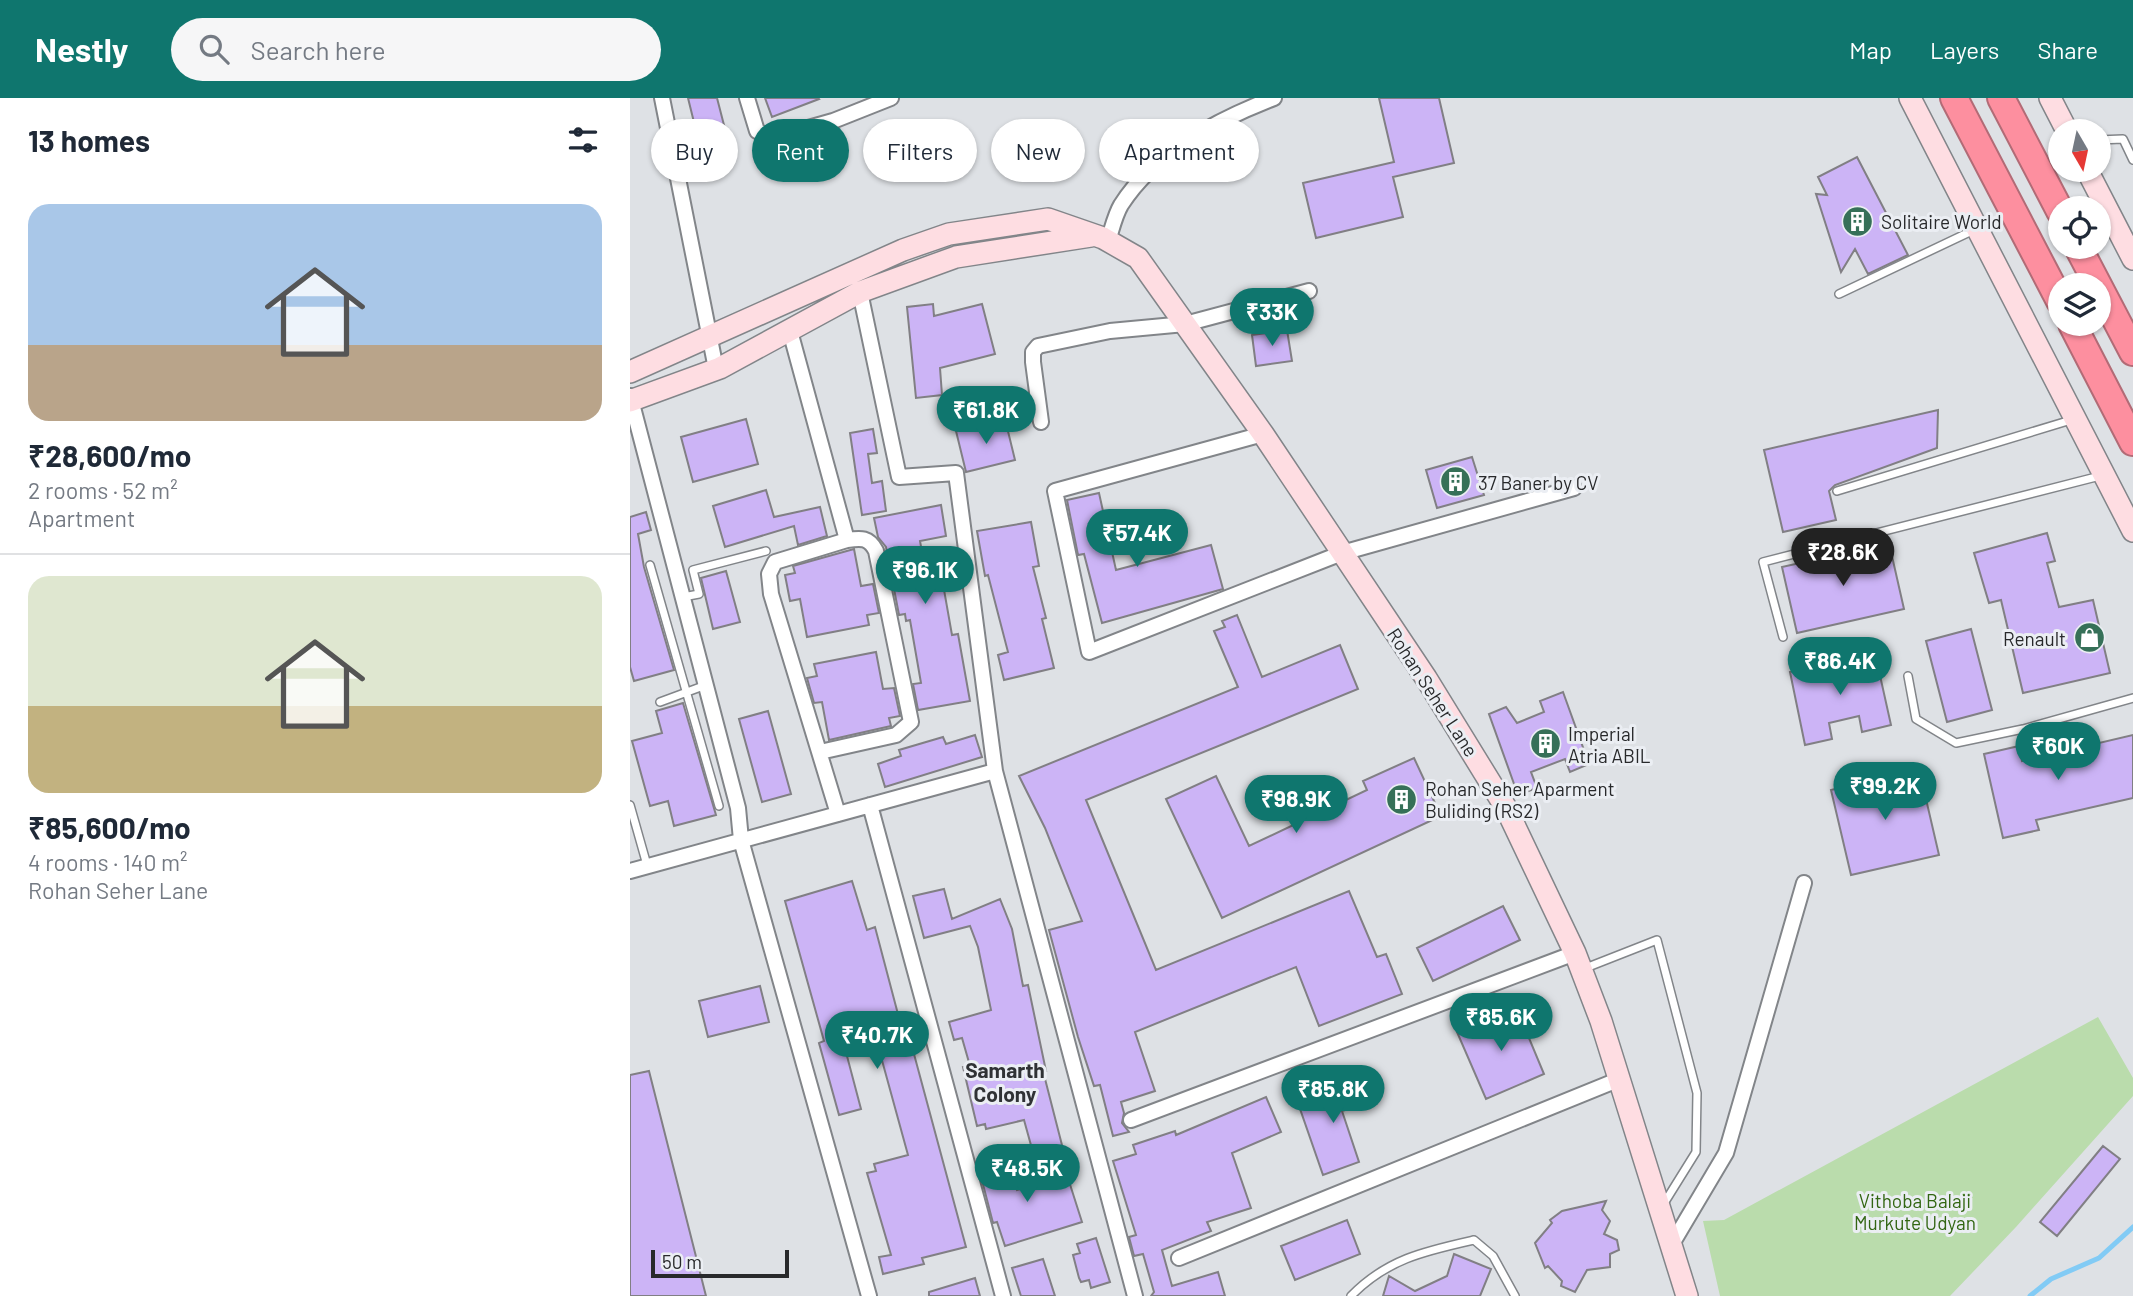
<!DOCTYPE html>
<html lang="en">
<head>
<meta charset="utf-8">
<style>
	body { margin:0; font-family:Barlow,sans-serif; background:#f6f6f7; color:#1f2937; height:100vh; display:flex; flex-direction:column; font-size:26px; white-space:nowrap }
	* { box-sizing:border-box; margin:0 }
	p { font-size:23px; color:#747a83 }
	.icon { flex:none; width:38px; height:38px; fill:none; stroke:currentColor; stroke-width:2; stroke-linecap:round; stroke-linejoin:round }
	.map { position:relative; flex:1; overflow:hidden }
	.side { display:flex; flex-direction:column; background:#fff; width:630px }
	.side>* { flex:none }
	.guide { position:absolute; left:21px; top:21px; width:665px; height:63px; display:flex; gap:14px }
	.needle { width:46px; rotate:171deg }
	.tools { position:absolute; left:1418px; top:21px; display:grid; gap:14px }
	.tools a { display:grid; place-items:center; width:63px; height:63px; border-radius:50%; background:#fff; box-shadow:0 2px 5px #0004; font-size:35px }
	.scale { position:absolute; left:21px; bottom:18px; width:138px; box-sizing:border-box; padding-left:7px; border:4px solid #28292b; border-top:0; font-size:19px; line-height:24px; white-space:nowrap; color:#28292b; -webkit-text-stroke:5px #ebeef3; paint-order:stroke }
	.price { position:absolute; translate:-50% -60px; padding:0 16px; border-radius:24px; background:#0f766e; color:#fff; font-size:23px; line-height:46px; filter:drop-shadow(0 2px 4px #0008) }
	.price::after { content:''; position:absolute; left:50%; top:42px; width:21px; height:16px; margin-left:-10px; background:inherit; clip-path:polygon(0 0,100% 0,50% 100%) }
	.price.active { background:#222; color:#fff }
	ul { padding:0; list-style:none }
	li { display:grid; align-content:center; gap:14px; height:371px; padding:0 28px }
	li+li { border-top:2px solid #e0e1e3 }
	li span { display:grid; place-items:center; height:217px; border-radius:21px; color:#555 }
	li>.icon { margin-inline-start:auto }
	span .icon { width:126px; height:126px; fill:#fffc; stroke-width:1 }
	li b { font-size:30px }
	h2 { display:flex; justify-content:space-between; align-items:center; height:84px; padding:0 28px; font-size:30px }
	.chip { padding:0 24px; border-radius:32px; background:#fff; box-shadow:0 2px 5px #0004; font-size:24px; line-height:63px }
	.chip.active { background:#0f766e; color:#fff }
	header { display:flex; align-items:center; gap:42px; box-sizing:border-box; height:98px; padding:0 35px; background:#0f766e; color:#fff }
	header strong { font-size:33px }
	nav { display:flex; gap:38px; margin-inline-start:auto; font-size:24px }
	.search { width:490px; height:63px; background:#f6f6f7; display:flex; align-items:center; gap:18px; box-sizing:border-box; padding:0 24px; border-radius:38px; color:#747a83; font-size:26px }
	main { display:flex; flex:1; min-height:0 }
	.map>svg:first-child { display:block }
	.green { fill:#badcac }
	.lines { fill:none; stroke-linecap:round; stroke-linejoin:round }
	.stream { stroke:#82cbf5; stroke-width:5 }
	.building { fill:#ccb4f6; stroke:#817f84; stroke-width:2 }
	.lane-casing { stroke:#828589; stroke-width:10 }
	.street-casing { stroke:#828589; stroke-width:18 }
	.secondary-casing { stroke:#828589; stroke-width:24 }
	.highway-casing { stroke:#b26b76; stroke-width:30 }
	.lane { stroke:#fff; stroke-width:7 }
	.street { stroke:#fff; stroke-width:14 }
	.secondary { stroke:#fedde2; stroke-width:21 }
	.highway { stroke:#fd8f9f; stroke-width:26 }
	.labels { text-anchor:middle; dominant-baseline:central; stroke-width:6; stroke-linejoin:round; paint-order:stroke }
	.poi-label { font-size:19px; fill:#28292b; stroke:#ebeef3; text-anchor:start }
	.street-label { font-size:19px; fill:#28292b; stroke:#ebeef3 }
	.park-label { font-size:19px; fill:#326612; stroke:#ebeef3 }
	.neighbourhood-label { font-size:21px; font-weight:bold; fill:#303235; stroke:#ebeef3 }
</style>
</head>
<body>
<header>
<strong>Nestly</strong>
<div class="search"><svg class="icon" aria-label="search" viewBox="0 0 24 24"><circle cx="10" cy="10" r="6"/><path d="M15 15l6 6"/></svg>Search here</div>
<nav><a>Map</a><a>Layers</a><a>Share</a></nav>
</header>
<main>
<section class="side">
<h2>13 homes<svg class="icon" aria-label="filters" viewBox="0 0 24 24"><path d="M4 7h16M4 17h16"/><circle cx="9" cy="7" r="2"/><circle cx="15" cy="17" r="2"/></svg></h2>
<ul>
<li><span style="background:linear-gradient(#a9c7e8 65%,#b9a48a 0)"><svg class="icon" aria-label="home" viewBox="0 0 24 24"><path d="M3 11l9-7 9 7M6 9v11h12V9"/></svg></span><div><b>₹28,600/mo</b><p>2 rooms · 52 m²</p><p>Apartment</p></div></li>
<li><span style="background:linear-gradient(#dfe7d0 60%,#c2b280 0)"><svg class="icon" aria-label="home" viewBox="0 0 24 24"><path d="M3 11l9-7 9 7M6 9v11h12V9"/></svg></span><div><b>₹85,600/mo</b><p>4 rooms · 140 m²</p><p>Rohan Seher Lane</p></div></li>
</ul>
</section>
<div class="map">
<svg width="1503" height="1198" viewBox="0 0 1503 1198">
	<rect width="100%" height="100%" fill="#dee1e5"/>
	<path class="green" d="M1468 919 1503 980V998L1386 1129 1320 1198H1090L1073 1123 1094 1122Z"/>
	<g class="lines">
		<path class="stream" d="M1400 1198 1421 1181 1469 1160 1503 1129"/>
	</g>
	<path class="building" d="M58 0H87L103 62 75 69Z
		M135 0H188L189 1 142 19Z
		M749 0H809L824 65 763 79 773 119 686 140 673 85 764 64Z
		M1227 59 1278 157 1238 176 1225 151 1211 174 1186 96 1197 97 1188 79Z
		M303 206 304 218 352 206 365 256 310 270 312 297 286 300 277 209Z
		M657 232 662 263 626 268 622 237Z
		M1308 312 1307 350 1205 387 1199 393 1206 422 1153 434 1134 352Z
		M116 321 128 366 63 384 51 339Z
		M375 321 385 362 336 374 326 333Z
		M243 331 247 355 238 356 242 385 252 383 256 413 232 417 220 335Z
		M842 359 854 397 807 410 796 372Z
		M136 392 144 419 190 409 197 438 168 447 164 428 95 449 83 408Z
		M469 395 486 472 581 447 593 491 472 525 454 456 448 457 437 402Z
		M311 407 316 438 290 443 295 471 310 469 322 537 328 536 340 603 288 612 283 586 291 585 280 522 276 523 275 516 269 517 256 449 248 439 244 420Z
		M16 414 21 432 8 436 14 469 44 572 4 583 0 569V419Z
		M401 424 409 468 403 469 416 520 412 521 424 570 374 582 368 557 378 554 358 477 355 478 347 433Z
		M1417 435 1425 463 1417 465 1429 509 1463 502 1480 575 1393 595 1371 502 1359 505 1344 455Z
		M1259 445 1274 511 1167 535 1152 469Z
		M224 451 231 488 243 486 249 515 237 517 239 527 177 539 170 501 160 503 155 477 165 475 163 468Z
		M96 473 110 524 83 531 71 480Z
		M607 517 632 579 710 547 728 591 456 702 526 872 719 793 747 859 756 856 772 896 689 928 666 869 505 934 525 993 491 1004 494 1015 492 1025 499 1034 483 1038 470 987 464 988 448 939 419 832 452 823 415 730 389 678 608 589 584 533 595 529 592 523Z
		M1341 531 1362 612 1317 624 1296 543Z
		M246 554 253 591 264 590 270 618 259 620 261 628 199 642 192 604 184 605 177 580 187 578 184 566Z
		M1245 555 1261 627 1232 634 1229 618 1199 625 1202 641 1175 647 1160 574Z
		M933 594 959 666 940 674 935 661 901 674 907 690 888 697 859 616 876 609 887 625 914 614 910 603Z
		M53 605 86 717 44 728 38 703 20 708 2 643 32 635 26 613Z
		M138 613 161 696 132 704 109 621Z
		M345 637 352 659 255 689 248 666 271 658 269 652 313 639 316 646Z
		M1503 637V700L1406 722 1409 732 1373 740 1354 656 1389 648 1392 663Z
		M784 660 811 718 592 820 536 701 586 678 619 748 737 692 733 683Z
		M1289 671 1309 757 1221 777 1201 692Z
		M222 783 237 832 245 829 269 920 274 919 336 1149 292 1160 294 1166 253 1176 249 1159 261 1157 237 1075 246 1073 244 1066 278 1057 239 915 208 924 231 1011 209 1017 189 945 194 943 155 803Z
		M314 791 322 821 370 801 382 831 393 888 398 887 416 973H413L433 1051 404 1058 394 1022 356 1031 355 1026 347 1028 333 969 340 968 332 940 324 942 319 924 361 912 348 849 340 828 294 840 283 798Z
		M873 808 890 842 803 883 787 850Z
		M130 888 139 924 78 939 69 903Z
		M886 909 914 976 856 1001 827 934Z
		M19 973 76 1198H0V977Z
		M735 982 742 1003 712 1013 729 1064 693 1077 668 1005Z
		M636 999 651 1034 602 1055 621 1110 577 1124 581 1133 532 1152 542 1188 588 1174 595 1198H521L524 1194 513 1156 504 1158 499 1139 506 1137 483 1063 506 1056 503 1047 545 1033 546 1037Z
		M1473 1048 1490 1061 1427 1138 1410 1124Z
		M379 1060 387 1092 437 1077 452 1124 375 1148 367 1124 363 1125 348 1067Z
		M976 1103 972 1112 980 1123 974 1136 987 1142 989 1152 980 1156V1169L957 1172 945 1194 931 1188 932 1183 918 1168 915 1170 905 1145 922 1125 920 1122 932 1113Z
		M717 1122 730 1156 665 1182 651 1148Z
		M466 1140 480 1184 461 1190 459 1182 451 1184 449 1180 443 1157 450 1155 447 1146Z
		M824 1156 861 1171 850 1198H753L759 1178 785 1193 817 1178Z
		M413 1161 425 1198H391L382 1170Z
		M345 1180 350 1198H299V1194Z"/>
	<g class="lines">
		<defs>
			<path id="lane" d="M1468 42 1493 41 1503 62
				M1209 196 1346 131
				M1207 393 1441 322
				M20 467 89 708
				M53 499 69 496 63 472 136 453
				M1153 539 1133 464 1470 378
				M1278 578 1286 621 1326 645 1393 631 1503 600
				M30 604 76 587
				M0 707 17 767
				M953 871 1027 842 1067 995 1066 1054 1033 1107
				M721 1198C757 1161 795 1153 844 1142L863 1158 885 1198"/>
			<path id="street" d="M32 0 86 271
				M117 0 127 33 143 40 203 23 261 0
				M478 143C482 131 485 117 491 107 525 54 587 22 644 0
				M230 194 269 379 326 375 365 673 505 1198
				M160 233 217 442 145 464 139 476 141 496 208 716
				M0 298 108 710 111 742 239 1198
				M411 324 403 264V254L408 248 480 233 555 226 679 193
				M633 336 425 393 459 554 712 455 944 390
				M190 654 266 637 281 624 246 453C239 439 231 440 217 442
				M240 707 373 1198
				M0 773 365 673
				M501 1022 945 855
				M1042 1146 1096 1055 1174 785
				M549 1160 990 981"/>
			<path id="secondary" d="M1280 0 1503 433
				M1420 0 1437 33
				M1457 72 1503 161
				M0 274 273 152 319 136 418 121 473 140 508 160 633 336 796 580 876 710 945 855 971 923 1057 1198
				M0 303 90 270 230 194 326 159 461 138"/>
			<path id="highway" d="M1324 0 1430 203
				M1371 0 1430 113
				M1448 149 1503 254
				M1442 226 1503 344"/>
		</defs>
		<use href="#lane" class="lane-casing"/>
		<use href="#street" class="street-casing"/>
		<use href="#secondary" class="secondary-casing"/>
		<use href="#highway" class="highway-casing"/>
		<use href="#lane" class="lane"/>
		<use href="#street" class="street"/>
		<use href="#secondary" class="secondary"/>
		<use href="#highway" class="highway"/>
	</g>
	<defs>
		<symbol id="building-disc" viewBox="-11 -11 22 22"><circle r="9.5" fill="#367058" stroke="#ebeef3"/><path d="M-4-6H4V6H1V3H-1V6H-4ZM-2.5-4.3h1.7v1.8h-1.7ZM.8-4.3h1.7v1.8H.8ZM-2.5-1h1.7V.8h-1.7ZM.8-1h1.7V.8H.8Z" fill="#fff"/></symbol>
		<symbol id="shop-disc" viewBox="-11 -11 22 22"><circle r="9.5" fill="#367058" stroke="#ebeef3"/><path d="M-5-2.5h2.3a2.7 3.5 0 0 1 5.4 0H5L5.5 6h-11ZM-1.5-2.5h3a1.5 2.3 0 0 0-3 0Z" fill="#fff"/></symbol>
	</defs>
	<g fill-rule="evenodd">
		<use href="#building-disc" x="1210" y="106" width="35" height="35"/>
		<use href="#building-disc" x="808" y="366" width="35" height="35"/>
		<use href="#shop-disc" x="1442" y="522" width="35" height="35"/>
		<use href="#building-disc" x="898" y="628" width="35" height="35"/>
		<use href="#building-disc" x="754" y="684" width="35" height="35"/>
	</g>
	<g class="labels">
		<g class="poi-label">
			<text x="1251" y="123">Solitaire World</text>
			<text x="848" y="384">37 Baner by CV</text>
			<text x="1436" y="540" text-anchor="end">Renault</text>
			<text x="938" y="635">Imperial<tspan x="938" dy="22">Atria ABIL</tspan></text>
			<text x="795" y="690">Rohan Seher Aparment<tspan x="795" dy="22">Buliding (RS2)</tspan></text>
		</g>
		<g class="street-label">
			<text transform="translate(803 594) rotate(57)">Rohan Seher Lane</text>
		</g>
		<g class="park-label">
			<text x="1285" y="1102">Vithoba Balaji<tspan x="1285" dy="22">Murkute Udyan</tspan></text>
		</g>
		<g class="neighbourhood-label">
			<text x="375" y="971">Samarth<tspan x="375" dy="24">Colony</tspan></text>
		</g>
	</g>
</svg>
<div class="tools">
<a><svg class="needle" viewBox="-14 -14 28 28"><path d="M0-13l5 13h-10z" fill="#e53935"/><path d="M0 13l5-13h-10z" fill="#747a83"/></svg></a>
<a><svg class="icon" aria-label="locate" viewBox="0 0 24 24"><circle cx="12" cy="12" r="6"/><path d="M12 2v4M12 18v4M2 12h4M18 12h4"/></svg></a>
<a><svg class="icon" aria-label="layers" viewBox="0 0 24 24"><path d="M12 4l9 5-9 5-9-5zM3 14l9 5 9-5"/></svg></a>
</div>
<div class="scale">50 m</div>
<b class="price" style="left:642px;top:250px">₹33K</b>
<b class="price" style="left:356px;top:348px">₹61.8K</b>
<b class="price" style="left:507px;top:471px">₹57.4K</b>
<b class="price active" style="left:1213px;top:490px">₹28.6K</b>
<b class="price" style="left:295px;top:508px">₹96.1K</b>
<b class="price" style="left:1210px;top:599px">₹86.4K</b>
<b class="price" style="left:1428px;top:684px">₹60K</b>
<b class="price" style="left:1255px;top:724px">₹99.2K</b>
<b class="price" style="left:666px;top:737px">₹98.9K</b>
<b class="price" style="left:871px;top:955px">₹85.6K</b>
<b class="price" style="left:247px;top:973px">₹40.7K</b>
<b class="price" style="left:703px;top:1027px">₹85.8K</b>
<b class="price" style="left:397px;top:1106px">₹48.5K</b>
<div class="guide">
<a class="chip">Buy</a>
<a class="chip active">Rent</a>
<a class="chip">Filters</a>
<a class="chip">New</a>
<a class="chip">Apartment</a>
</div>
</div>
</main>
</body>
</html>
